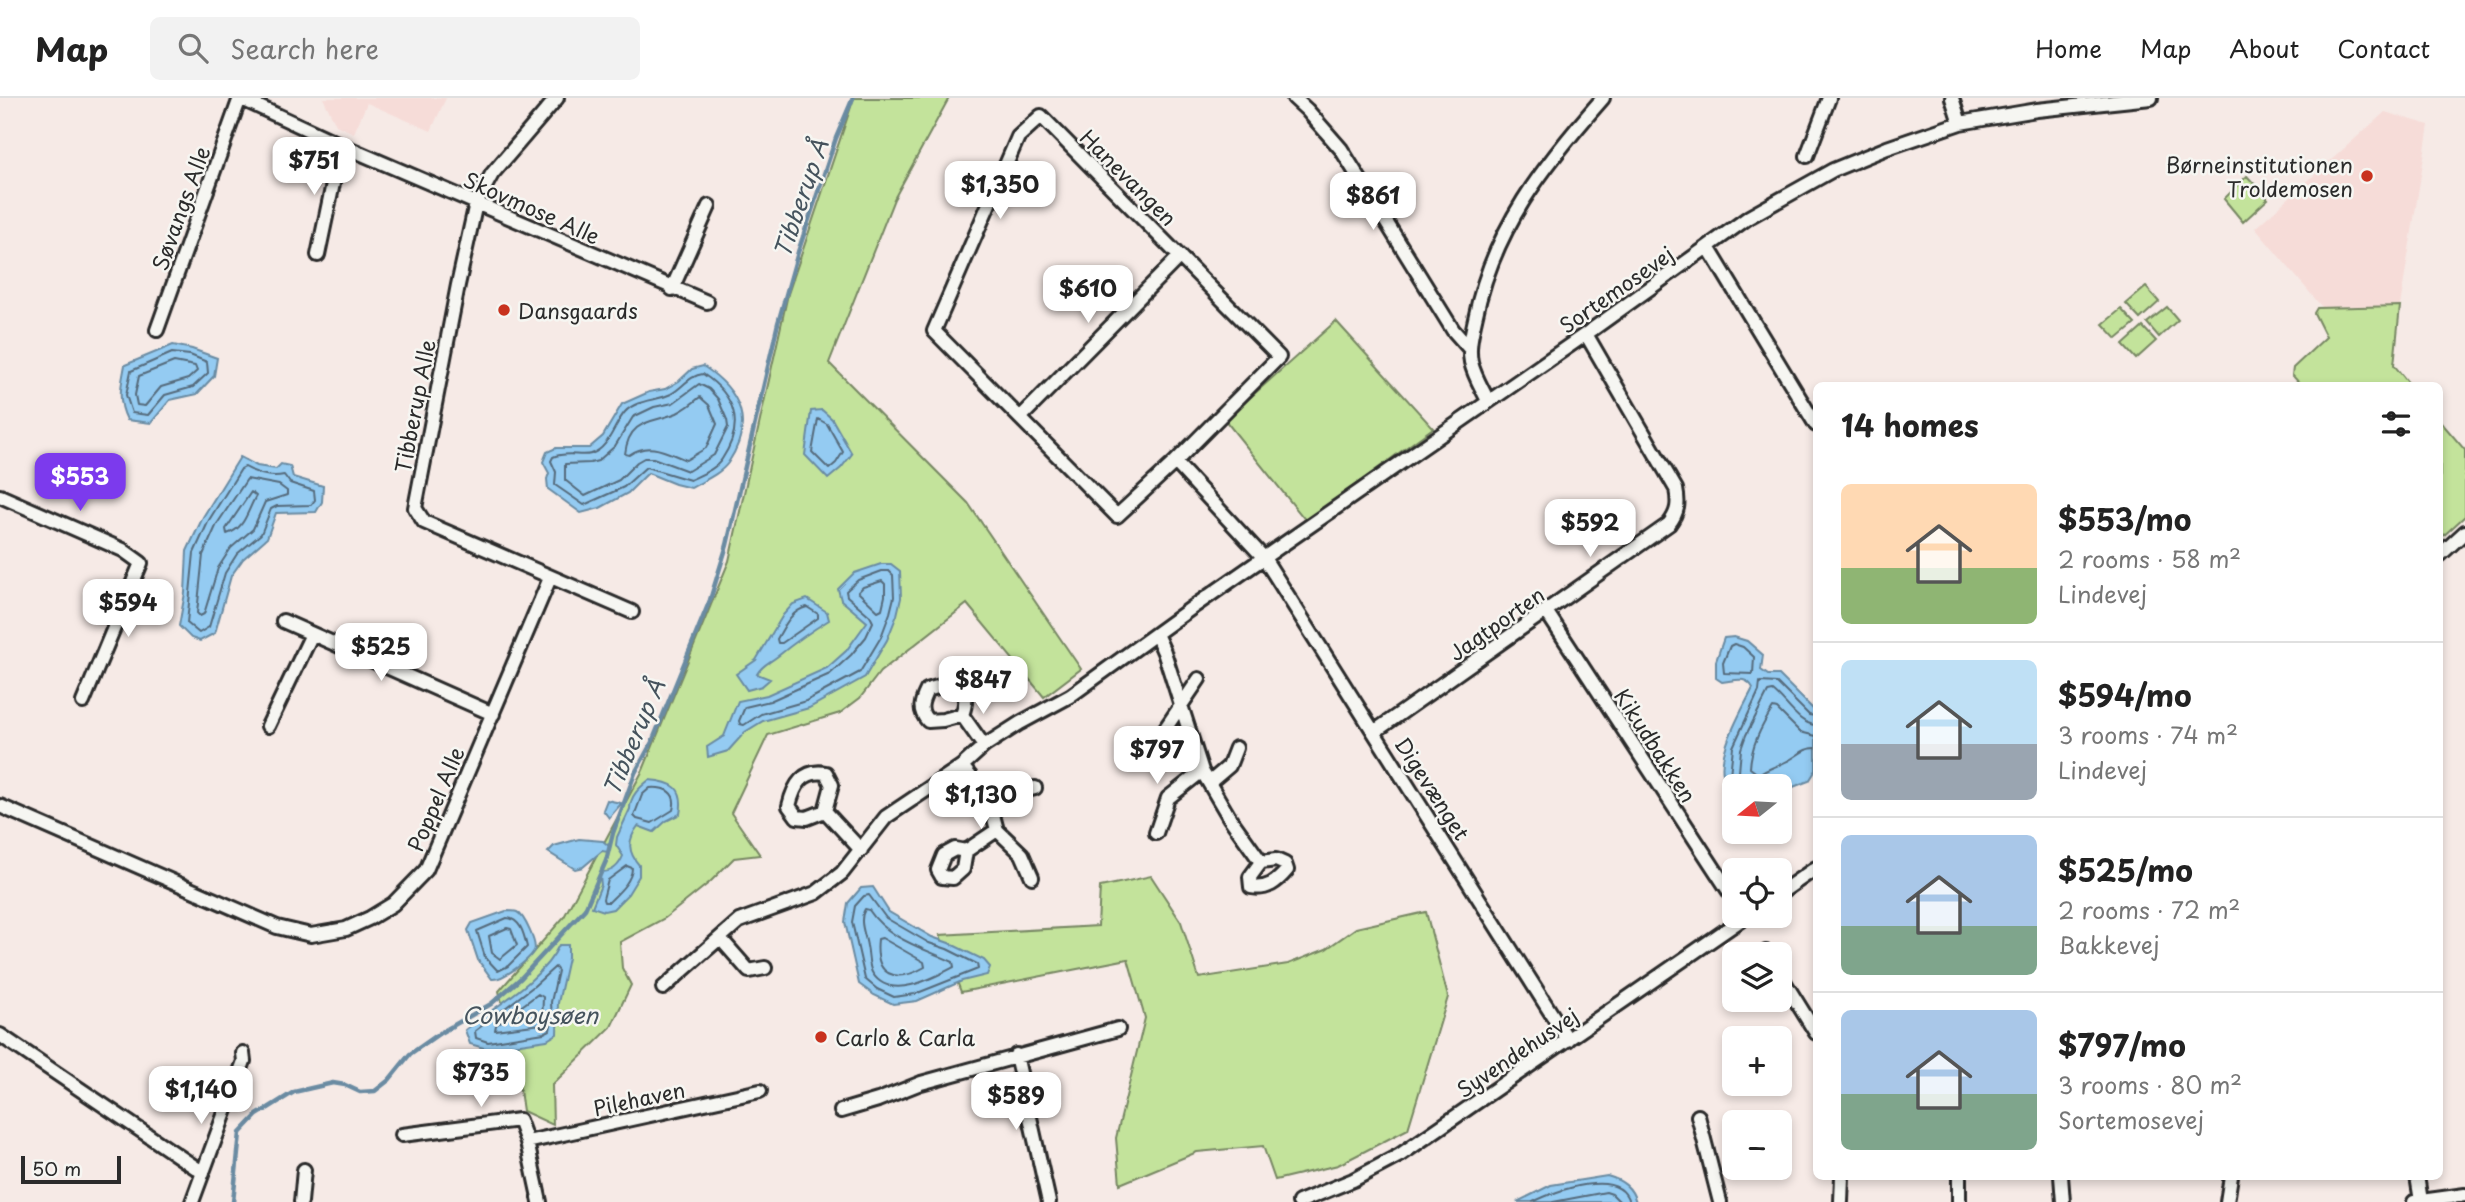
<!DOCTYPE html>
<html lang="en">
<head>
<meta charset="utf-8">
<style>
	body { margin:0; font-family:"Playpen Sans",sans-serif; background:#f2f2f2; color:#222; height:100vh; display:flex; flex-direction:column; font-size:26px; white-space:nowrap }
	* { box-sizing:border-box; margin:0 }
	p { font-size:23px; color:#767676 }
	.icon { flex:none; width:38px; height:38px; fill:none; stroke:currentColor; stroke-width:2; stroke-linecap:round; stroke-linejoin:round }
	.map { position:relative; flex:1; overflow:hidden }
	.panel { position:absolute; left:1813px; top:284px; width:630px; height:798px; display:flex; flex-direction:column; background:#fff; border-radius:10px; box-shadow:0 4px 10px #0003 }
	.panel>* { flex:none }
	.needle { width:46px; rotate:252deg }
	.tools { position:absolute; left:1722px; top:676px; display:grid; gap:14px }
	.tools a { display:grid; place-items:center; width:70px; height:70px; border-radius:10px; background:#fff; box-shadow:0 4px 10px #0003; font-size:35px }
	.scale { position:absolute; left:21px; bottom:18px; width:100px; box-sizing:border-box; padding-left:7px; border:4px solid #2b2b2b; border-top:0; font-size:19px; line-height:24px; white-space:nowrap; color:#2b2b2b; -webkit-text-stroke:5px #f6f6f2; paint-order:stroke }
	.price { position:absolute; translate:-50% -60px; padding:0 16px; border-radius:14px; background:#fff; color:#222; font-size:23px; line-height:46px; filter:drop-shadow(0 2px 4px #0008) }
	.price::after { content:''; position:absolute; left:50%; top:42px; width:21px; height:16px; margin-left:-10px; background:inherit; clip-path:polygon(0 0,100% 0,50% 100%) }
	.price.active { background:#7c3aed; color:#fff }
	ul { padding:0; list-style:none }
	li { display:flex; align-items:center; gap:21px; height:175px; padding:0 28px }
	li+li { border-top:2px solid #e0e0e0 }
	li span { display:grid; place-items:center; flex:none; width:196px; height:140px; border-radius:10px; color:#555 }
	li>.icon { margin-inline-start:auto }
	span .icon { width:84px; height:84px; fill:#fffc; stroke-width:1 }
	li b { font-size:30px }
	h2 { display:flex; justify-content:space-between; align-items:center; height:84px; padding:0 28px; font-size:30px }
	header { display:flex; align-items:center; gap:42px; box-sizing:border-box; height:98px; padding:0 35px; background:#fff; border-bottom:2px solid #e0e0e0 }
	header strong { font-size:33px }
	nav { display:flex; gap:38px; margin-inline-start:auto; font-size:24px }
	.search { width:490px; height:63px; background:#f2f2f2; display:flex; align-items:center; gap:18px; box-sizing:border-box; padding:0 24px; border-radius:10px; color:#767676; font-size:26px }
	.map>svg:first-child { display:block }
	.built { fill:#f6dcd8 }
	.green { fill:#c3e39b; stroke:#778763; stroke-width:2 }
	.water { fill:#94cbf2; stroke:#6a8ba2; stroke-width:2 }
	.lines { fill:none; stroke-linecap:round; stroke-linejoin:round }
	.shore { stroke:#556b7b; stroke-width:2 }
	.stream { stroke:#6a8ba2; stroke-width:4.5 }
	.street-casing { stroke:#2b2b2b; stroke-width:18 }
	.street { stroke:#f6f6f2; stroke-width:12 }
	.poi-dot { fill:#c8321e; stroke:#f6f6f2; stroke-width:2.5 }
	.labels { text-anchor:middle; dominant-baseline:central; stroke-width:5; stroke-linejoin:round; paint-order:stroke }
	.poi-label { font-size:21px; fill:#2b2b2b; stroke:#f6f6f2; text-anchor:start }
	.street-label { font-size:21px; fill:#2b2b2b; stroke:#f6f6f2 }
	.water-label { font-size:23px; font-style:italic; fill:#45535d; stroke:#f6f6f2 }
</style>
</head>
<body>
<header>
<strong>Map</strong>
<div class="search"><svg class="icon" aria-label="search" viewBox="0 0 24 24"><circle cx="10" cy="10" r="6"/><path d="M15 15l6 6"/></svg>Search here</div>
<nav><a>Home</a><a>Map</a><a>About</a><a>Contact</a></nav>
</header>
<div class="map">
<svg width="2465" height="1104" viewBox="0 0 2465 1104">
	<rect width="100%" height="100%" fill="#f6eae6"/>
	<filter id="ink" filterUnits="userSpaceOnUse"><feTurbulence type="fractalNoise" baseFrequency=".0143" numOctaves="2"/><feDisplacementMap in="SourceGraphic" scale="14" xChannelSelector="R" yChannelSelector="G"/><feConvolveMatrix kernelMatrix="1 2 1 2 8 2 1 2 1" color-interpolation-filters="sRGB"/></filter>
	<g filter="url(#ink)">
		<path class="built" d="M323 0H446L431 33 367 5 354 35 336 27Z
			M2385 14 2429 27 2400 208 2322 209 2255 130Z"/>
		<path class="green" d="M854 0H949L894 101 829 265 968 405 1081 571 1044 599 967 506 880 574 860 600 840 615 768 637 731 715 760 757 734 760 710 784 665 820 620 844 622 870 631 887 611 929 552 987 553 1027 523 1013 515 958 499 893 564 819 643 672 729 463 788 196Z
			M2247 78 2268 101 2243 124 2224 101Z
			M2146 189 2159 204 2140 221 2126 206Z
			M2400 208 2394 267 2410 287H2301L2292 277 2293 270 2326 239 2314 215 2317 210Z
			M2167 209 2178 222 2159 239 2147 225Z
			M2121 211 2135 226 2117 241 2103 226Z
			M1336 223 1433 330 1306 423 1225 322Z
			M2143 229 2156 243 2136 261 2123 247Z
			M2440 323 2465 352V418L2440 441Z
			M1151 778 1181 824 1199 880 1288 866 1326 851 1356 830 1426 814 1448 899 1408 1031 1338 1067 1275 1082 1263 1048 1197 1054 1120 1086 1116 1040 1145 920 1128 861 961 894 940 837 1098 828 1100 789Z"/>
		<path class="water" d="M173 247 192 251 217 260 214 278 197 296 170 302 151 325 127 322C117 302 121 288 125 267Z
			M703 268C741 293 755 325 728 365 720 376 703 383 691 390L675 386 648 375 628 395 600 410 581 415 548 391 547 381 549 375 543 364 547 354 556 350H589L603 338 622 306 649 294 665 291 679 283 692 271Z
			M822 312 832 321 852 356 841 370 828 381 805 357 811 313Z
			M240 359 257 368 276 371 281 366 290 368 293 379 323 388 322 404 316 414 276 415 267 440 243 461 231 478 215 535 200 543 191 540 179 528 185 495 187 453 203 419Z
			M881 466H891L900 473 901 500 897 517 887 542 865 579 809 610 763 623 745 634 728 653 708 659 707 649 724 638 738 603 767 597 827 570 846 553 867 524 841 502 838 491 854 475Z
			M807 501 827 514 829 522C811 533 794 545 778 558 769 565 762 567 757 576L770 581 762 588 747 592 736 576 756 562 783 517 793 506Z
			M1734 539 1747 543 1763 557 1761 572 1768 577H1779L1816 614V672L1809 683 1780 694V688H1734V691C1703 675 1743 611 1753 590 1746 577 1735 583 1722 584L1716 580V563L1724 540Z
			M649 682C673 684 685 689 680 716L666 723 654 734 638 728C627 743 628 754 639 767V778L628 796 613 811 604 813 592 809 601 787 600 778 602 774C613 774 619 768 623 758L616 747 617 739 630 711C630 698 639 690 649 682Z
			M607 702 625 706 620 707 609 720 603 712Z
			M579 741 603 743 610 749 608 754 602 753 583 769 575 771 548 754 554 748Z
			M873 789 889 814 932 839 949 845 984 862 990 869 987 877 962 883 917 903 893 906 874 897 859 886 845 824 848 805 861 790Z
			M506 813C510 813 514 813 517 814 524 817 538 847 534 853 528 863 503 882 492 881L478 862 468 832 472 825Z
			M559 847H568V860L558 905 557 936 547 942 487 951 470 946 465 932C494 909 544 881 559 847Z
			M1607 1078C1622 1082 1632 1089 1636 1104H1517L1551 1087Z"/>
		<g class="lines">
			<path class="shore" d="M172 255 190 257 207 264 208 275 193 289 165 297 148 317 132 315 126 297 131 273Z
				M174 264 195 268 197 273 188 281 161 289 145 308 137 307 135 297 139 278Z
				M703 276C736 298 745 327 722 361 716 371 700 377 690 382L646 369 624 389 584 407 555 387 556 374 551 363 553 359C567 353 580 359 591 356 609 351 614 326 625 314 637 301 657 303 671 296 682 290 690 277 703 276Z
				M699 286 709 291 718 301 727 322 728 329 714 357 688 373 653 360H644L637 364 619 382 585 398 565 382V366L590 365 598 363 615 348 633 319 654 309 673 305Z
				M700 299 709 307 717 326 706 350 686 362C666 354 649 343 629 357L625 356C629 320 653 325 677 315 685 311 693 305 700 299Z
				M818 321 827 326 843 354 836 365 829 371 812 354Z
				M245 369C257 376 270 380 284 377L290 385 314 393 315 402 311 407 277 408 271 411 261 436 237 456 225 475 209 529 199 535 187 525 194 455 209 422 241 371Z
				M247 381 279 387 287 393V397L265 404 253 431 231 450 218 470 204 516 200 518 197 515 203 457 217 426Z
				M251 394 256 398C247 413 245 431 227 436L226 431Z
				M882 473H889L893 477 894 499 890 515 881 539 860 574 806 603 761 616 744 627 740 626 739 623 745 609 770 603 830 576 851 557 866 539 873 524 870 518 847 498 846 493 858 482Z
				M882 483 885 486V498L882 511 878 513 858 494 863 489Z
				M807 509 818 516V520L782 545H778L777 541C785 527 791 513 807 509Z
				M1734 546 1743 549 1754 559 1753 576 1724 575 1723 565 1730 548Z
				M1816 638 1800 634 1777 611 1773 610C1761 629 1751 648 1750 670L1759 677C1769 669 1780 668 1791 661 1800 656 1804 650 1816 650
				M1740 688 1730 677 1733 649 1759 593 1760 584 1777 585 1809 617 1816 618
				M1749 688 1739 674 1741 651 1746 637 1768 594 1773 593C1787 604 1798 626 1816 627
				M650 690C665 689 678 694 673 712L652 725 637 721 634 718 642 697Z
				M627 768 632 770C632 783 618 795 609 804H604L603 801 608 782Z
				M869 797 886 820 929 845 947 851 977 866 978 871 915 896 894 899 877 891 865 881 852 824 855 808 864 798Z
				M865 811 869 812C888 841 923 850 953 864L954 869C933 880 891 903 873 876 868 869 869 856 867 848 865 835 858 823 865 811Z
				M507 820C521 821 524 837 527 849L508 868 498 873 485 859 477 833Z
				M507 830 511 831 517 847 500 861 492 855 489 838Z
				M878 841 882 840 924 864 925 869C895 886 874 878 878 841Z
				M555 869 558 873 551 904 552 922 550 932 544 935 488 944 476 940 475 933 534 888Z
				M538 896 543 899 542 926 495 932 496 927Z
				M1533 1104C1554 1093 1620 1069 1629 1104
				M1553 1104 1606 1094 1612 1096 1620 1104"/>
			<path class="stream" d="M233 1104 240 1035 257 1017 294 994 333 985 345 987 360 994 375 993 389 982 410 956 440 935 491 906 521 880 585 811 606 763 613 735 635 675 652 644 710 502 727 447 778 225 798 154 836 40 853 0"/>
			<defs>
				<path id="street" d="M240 0 341 47 707 204
					M557 0 492 76 476 105 458 187 415 410 424 424 632 514
					M1294 0 1307 12 1341 51 1453 232 1469 250
					M1952 0 1960 25
					M1807 58 1829 0
					M1708 149 1816 327
					M318 157 341 47
					M672 191 709 108
					M157 232 240 0
					M1488 303C1482 290 1474 278 1471 264 1468 249 1472 235 1475 221 1493 131 1544 67 1603 0
					M1020 320 1180 158
					M1175 364 1279 259 1041 18 1018 39 934 233 1117 418 1175 364 1264 460 1568 942
					M0 398 123 452 141 465 83 604
					M2440 457 2465 434
					M1546 513 1734 801
					M283 523 493 616
					M1156 536 1164 554 1202 673 1229 719 1261 764 1250 779 1251 789C1267 792 1277 784 1287 772L1285 766 1276 762 1261 764
					M962 617C967 603 967 597 956 587H944L927 592C921 604 918 612 928 623L943 622 962 617 984 648
					M268 628 312 536
					M1163 634 1199 581
					M1374 634 1669 426C1678 414 1679 406 1676 391L1586 236
					M962 668 989 702 997 732 1022 756 1032 779
					M1209 685 1229 668 1236 650
					M989 702 1035 690
					M0 708 277 829 311 837 346 831 370 820 393 806 426 772 550 480
					M825 713 832 687 826 675C803 671 794 687 789 708L797 719 807 720 825 713 861 752
					M1156 735 1168 700 1202 673
					M966 753 963 771 953 780 942 779 938 772 944 757 955 751 966 753 997 732
					M1780 795 1816 770
					M720 840 749 873 765 870
					M1766 854 1767 856
					M1780 877 1816 935
					M663 890 739 823 816 795 842 775 886 719 962 668 984 648 1020 625 1070 598 1193 509 1586 236 1749 119 1833 72 1887 50 1960 25 2037 12 2151 0
					M0 937 202 1074
					M1016 957 1049 1104
					M841 1013 878 1002 921 985 1118 931
					M1698 1018 1720 1104
					M402 1037 519 1022 527 1044 540 1104
					M527 1044 760 993
					M2061 1078 2063 1104
					M2417 1078 2421 1103
					M192 1104 244 963 243 955
					M301 1104 304 1072
					M1299 1104 1353 1082 1400 1057 1748 817
					M1841 1104 1842 1078
					M1959 1104V1078
					M2227 1104 2231 1078
					M2414 1104 2465 1097"/>
			</defs>
			<use href="#street" class="street-casing"/>
			<use href="#street" class="street"/>
		</g>
	</g>
	<g class="poi-dot">
		<circle cx="2367" cy="78" r="7"/>
		<circle cx="504" cy="212" r="7"/>
		<circle cx="821" cy="939" r="7"/>
	</g>
	<g class="labels">
		<g class="poi-label">
			<text x="2353" y="66" text-anchor="end">Børneinstitutionen<tspan x="2353" dy="24">Troldemosen</tspan></text>
			<text x="518" y="212">Dansgaards</text>
			<text x="835" y="939">Carlo &amp; Carla</text>
		</g>
		<g class="street-label">
			<text transform="translate(1129 79) rotate(45)">Hanevangen</text>
			<text transform="translate(532 109) rotate(24)">Skovmose Alle</text>
			<text transform="translate(180 110) rotate(-70)">Søvangs Alle</text>
			<text transform="translate(1616 191) rotate(-35)">Sortemosevej</text>
			<text transform="translate(414 308) rotate(-79)">Tibberup Alle</text>
			<text transform="translate(1496 525) rotate(-35)">Jagtporten</text>
			<text transform="translate(1656 647) rotate(57)">Kikudbakken</text>
			<text transform="translate(1433 690) rotate(57)">Digevænget</text>
			<text transform="translate(435 701) rotate(-67)">Poppel Alle</text>
			<text transform="translate(1517 954) rotate(-34)">Syvendehusvej</text>
			<text transform="translate(639 1000) rotate(-12)">Pilehaven</text>
		</g>
		<g class="water-label">
			<text transform="translate(800 100) rotate(-71)">Tibberup Å</text>
			<text transform="translate(633 639) rotate(-67)">Tibberup Å</text>
			<text x="530" y="916">Cowboysøen</text>
		</g>
	</g>
</svg>
<div class="tools">
<a><svg class="needle" viewBox="-14 -14 28 28"><path d="M0-13l5 13h-10z" fill="#e53935"/><path d="M0 13l5-13h-10z" fill="#767676"/></svg></a>
<a><svg class="icon" aria-label="locate" viewBox="0 0 24 24"><circle cx="12" cy="12" r="6"/><path d="M12 2v4M12 18v4M2 12h4M18 12h4"/></svg></a>
<a><svg class="icon" aria-label="layers" viewBox="0 0 24 24"><path d="M12 4l9 5-9 5-9-5zM3 14l9 5 9-5"/></svg></a>
<a>+</a>
<a>−</a>
</div>
<div class="scale">50 m</div>
<b class="price" style="left:314px;top:99px">$751</b>
<b class="price" style="left:1000px;top:123px">$1,350</b>
<b class="price" style="left:1373px;top:134px">$861</b>
<b class="price" style="left:1088px;top:227px">$610</b>
<b class="price active" style="left:80px;top:415px">$553</b>
<b class="price" style="left:1590px;top:461px">$592</b>
<b class="price" style="left:128px;top:541px">$594</b>
<b class="price" style="left:381px;top:585px">$525</b>
<b class="price" style="left:983px;top:618px">$847</b>
<b class="price" style="left:1157px;top:688px">$797</b>
<b class="price" style="left:981px;top:733px">$1,130</b>
<b class="price" style="left:481px;top:1011px">$735</b>
<b class="price" style="left:201px;top:1028px">$1,140</b>
<b class="price" style="left:1016px;top:1034px">$589</b>
<section class="panel">
<h2>14 homes<svg class="icon" aria-label="filters" viewBox="0 0 24 24"><path d="M4 7h16M4 17h16"/><circle cx="9" cy="7" r="2"/><circle cx="15" cy="17" r="2"/></svg></h2>
<ul>
<li><span style="background:linear-gradient(#ffd9b3 60%,#8fb573 0)"><svg class="icon" aria-label="home" viewBox="0 0 24 24"><path d="M3 11l9-7 9 7M6 9v11h12V9"/></svg></span><div><b>$553/mo</b><p>2 rooms · 58 m²</p><p>Lindevej</p></div></li>
<li><span style="background:linear-gradient(#bfe0f5 60%,#9aa5b1 0)"><svg class="icon" aria-label="home" viewBox="0 0 24 24"><path d="M3 11l9-7 9 7M6 9v11h12V9"/></svg></span><div><b>$594/mo</b><p>3 rooms · 74 m²</p><p>Lindevej</p></div></li>
<li><span style="background:linear-gradient(#a9c7e8 65%,#7fa58c 0)"><svg class="icon" aria-label="home" viewBox="0 0 24 24"><path d="M3 11l9-7 9 7M6 9v11h12V9"/></svg></span><div><b>$525/mo</b><p>2 rooms · 72 m²</p><p>Bakkevej</p></div></li>
<li><span style="background:linear-gradient(#a9c7e8 60%,#7fa58c 0)"><svg class="icon" aria-label="home" viewBox="0 0 24 24"><path d="M3 11l9-7 9 7M6 9v11h12V9"/></svg></span><div><b>$797/mo</b><p>3 rooms · 80 m²</p><p>Sortemosevej</p></div></li>
</ul>
</section>
</div>
</body>
</html>
